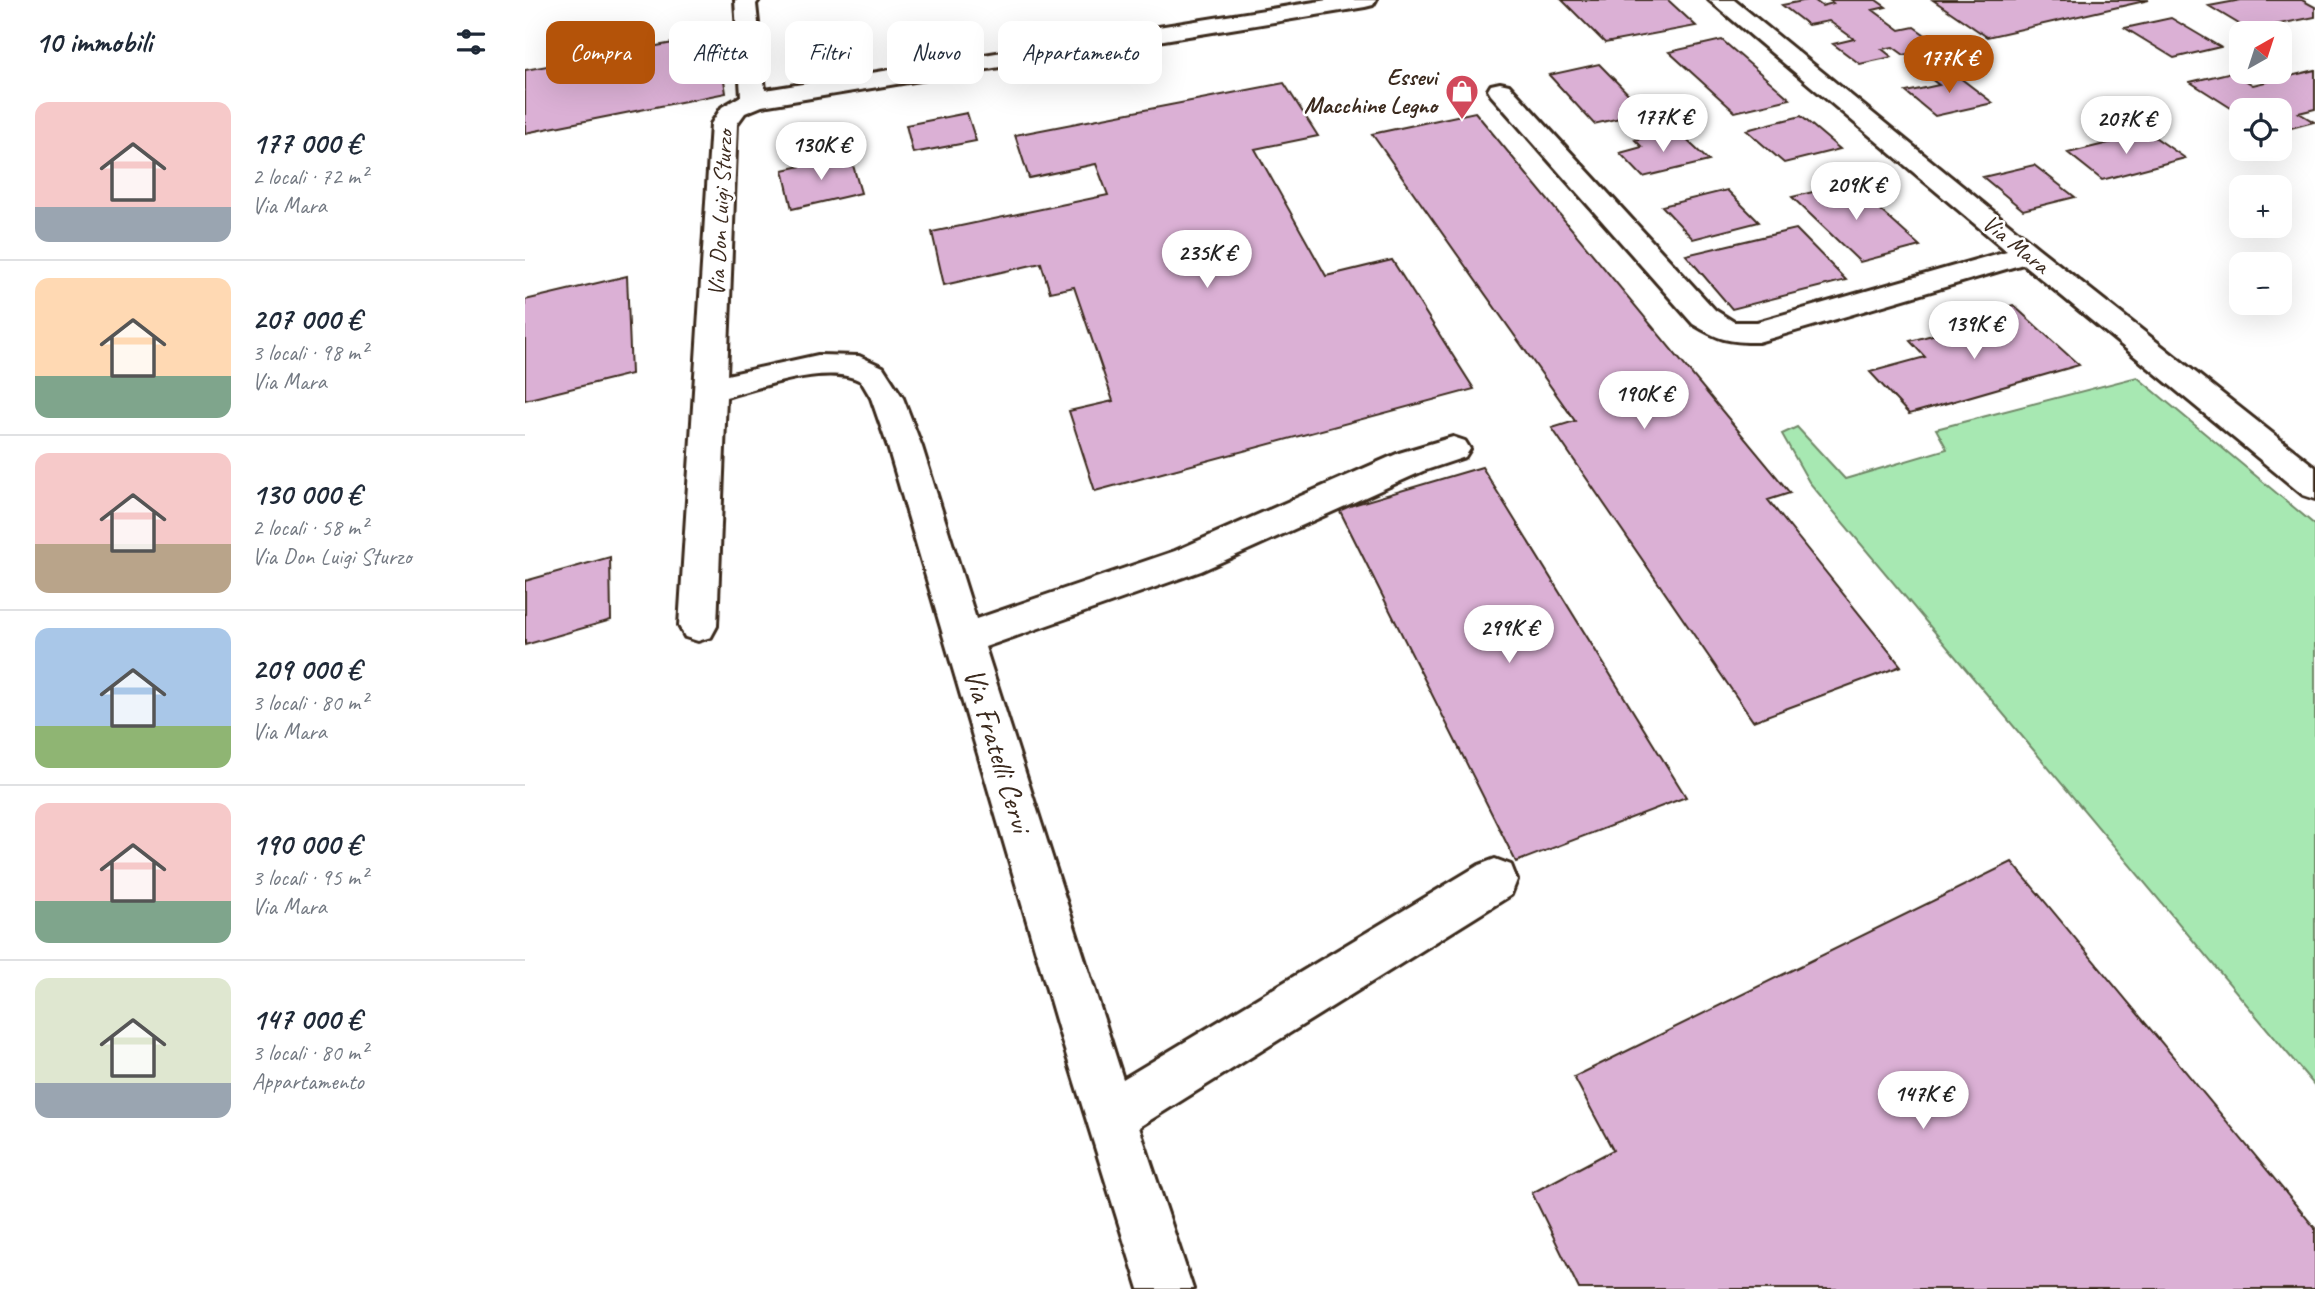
<!DOCTYPE html>
<html lang="it">
<head>
<meta charset="utf-8">
<style>
	body { margin:0; font-family:Caveat,sans-serif; background:#f2f2f3; color:#1f2937; height:100vh; display:flex; flex-direction:column; font-size:26px; white-space:nowrap }
	* { box-sizing:border-box; margin:0 }
	p { font-size:23px; color:#747a83 }
	.icon { flex:none; width:38px; height:38px; fill:none; stroke:currentColor; stroke-width:2; stroke-linecap:round; stroke-linejoin:round }
	.map { position:relative; flex:1; overflow:hidden }
	.panel { display:flex; flex-direction:column; background:#fff; width:525px }
	.panel>* { flex:none }
	.banner { position:absolute; left:21px; top:21px; width:665px; height:63px; display:flex; gap:14px }
	.needle { width:46px; rotate:39deg }
	.controls { position:absolute; left:1704px; top:21px; display:grid; gap:14px }
	.controls a { display:grid; place-items:center; width:63px; height:63px; border-radius:14px; background:#fff; box-shadow:0 7px 28px #0002; font-size:35px }
	.price { position:absolute; translate:-50% -60px; padding:0 16px; border-radius:24px; background:#fff; color:#222; font-size:23px; line-height:46px; filter:drop-shadow(0 2px 4px #0008) }
	.price::after { content:''; position:absolute; left:50%; top:42px; width:21px; height:16px; margin-left:-10px; background:inherit; clip-path:polygon(0 0,100% 0,50% 100%) }
	.price.active { background:#b45309; color:#fff }
	ul { padding:0; list-style:none }
	li { display:flex; align-items:center; gap:21px; height:175px; padding:0 35px }
	li+li { border-top:2px solid #e0e1e3 }
	li span { display:grid; place-items:center; flex:none; width:196px; height:140px; border-radius:14px; color:#555 }
	li>.icon { margin-inline-start:auto }
	span .icon { width:84px; height:84px; fill:#fffc; stroke-width:1 }
	li b { font-size:30px }
	h2 { display:flex; justify-content:space-between; align-items:center; height:84px; padding:0 35px; font-size:30px }
	.chip { padding:0 24px; border-radius:14px; background:#fff; box-shadow:0 7px 28px #0002; font-size:24px; line-height:63px }
	.chip.active { background:#b45309; color:#fff }
	main { display:flex; flex:1; min-height:0 }
	.map>svg:first-child { display:block }
	.green { fill:#a7e8b2; stroke:#718968; stroke-width:2 }
	.building { fill:#dbb0d5; stroke:#3b2a1e; stroke-width:2 }
	.lines { fill:none; stroke-linecap:round; stroke-linejoin:round }
	.minor-casing { stroke:#3b2a1e; stroke-width:6 }
	.minor { fill:#fff; fill-rule:evenodd }
	.labels { text-anchor:middle; dominant-baseline:central; stroke-width:5; stroke-linejoin:round; paint-order:stroke }
	.far-poi-label { font-size:24px; font-weight:bold; fill:#3b2a1e; stroke:#fff; text-anchor:end }
	.far-street-label { font-size:24px; fill:#3b2a1e; stroke:#fff }
	.street-label { font-size:30px; fill:#3b2a1e; stroke:#fff }
</style>
</head>
<body>
<main>
<section class="panel">
<h2>10 immobili<svg class="icon" aria-label="filters" viewBox="0 0 24 24"><path d="M4 7h16M4 17h16"/><circle cx="9" cy="7" r="2"/><circle cx="15" cy="17" r="2"/></svg></h2>
<ul>
<li><span style="background:linear-gradient(#f6c9c9 75%,#9aa5b1 0)"><svg class="icon" aria-label="home" viewBox="0 0 24 24"><path d="M3 11l9-7 9 7M6 9v11h12V9"/></svg></span><div><b>177 000 €</b><p>2 locali · 72 m²</p><p>Via Mara</p></div></li>
<li><span style="background:linear-gradient(#ffd9b3 70%,#7fa58c 0)"><svg class="icon" aria-label="home" viewBox="0 0 24 24"><path d="M3 11l9-7 9 7M6 9v11h12V9"/></svg></span><div><b>207 000 €</b><p>3 locali · 98 m²</p><p>Via Mara</p></div></li>
<li><span style="background:linear-gradient(#f6c9c9 65%,#b9a48a 0)"><svg class="icon" aria-label="home" viewBox="0 0 24 24"><path d="M3 11l9-7 9 7M6 9v11h12V9"/></svg></span><div><b>130 000 €</b><p>2 locali · 58 m²</p><p>Via Don Luigi Sturzo</p></div></li>
<li><span style="background:linear-gradient(#a9c7e8 70%,#8fb573 0)"><svg class="icon" aria-label="home" viewBox="0 0 24 24"><path d="M3 11l9-7 9 7M6 9v11h12V9"/></svg></span><div><b>209 000 €</b><p>3 locali · 80 m²</p><p>Via Mara</p></div></li>
<li><span style="background:linear-gradient(#f6c9c9 70%,#7fa58c 0)"><svg class="icon" aria-label="home" viewBox="0 0 24 24"><path d="M3 11l9-7 9 7M6 9v11h12V9"/></svg></span><div><b>190 000 €</b><p>3 locali · 95 m²</p><p>Via Mara</p></div></li>
<li><span style="background:linear-gradient(#dfe7d0 75%,#9aa5b1 0)"><svg class="icon" aria-label="home" viewBox="0 0 24 24"><path d="M3 11l9-7 9 7M6 9v11h12V9"/></svg></span><div><b>147 000 €</b><p>3 locali · 80 m²</p><p>Appartamento</p></div></li>
</ul>
</section>
<div class="map">
<svg width="1790" height="1289" viewBox="0 0 1790 1289">
	<rect width="100%" height="100%" fill="#fff"/>
	<filter id="ink" filterUnits="userSpaceOnUse"><feTurbulence type="fractalNoise" baseFrequency=".0143" numOctaves="2"/><feDisplacementMap in="SourceGraphic" scale="14" xChannelSelector="R" yChannelSelector="G"/><feConvolveMatrix kernelMatrix="1 2 1 2 8 2 1 2 1" color-interpolation-filters="sRGB"/></filter>
	<g filter="url(#ink)">
		<path class="green" d="M1612 377 1790 525V1086L1284 482 1257 434 1272 427 1320 479 1422 449 1411 429Z"/>
		<path class="building" d="M1037 0H1143L1171 26 1080 43Z
			M1283 0H1289L1297 6 1308 3 1304 0H1351L1361 7 1348 10 1375 30 1389 27 1416 46 1379 55 1368 47 1357 49 1367 57 1335 64 1308 44 1329 39 1304 21 1283 25 1257 5Z
			M1408 0H1624L1462 37Z
			M1716 0H1777L1790 7V17L1724 30 1684 6Z
			M1646 18 1695 47 1649 58 1600 28Z
			M192 35 201 93 0 133V70Z
			M1197 40 1265 99 1210 112 1144 52Z
			M1074 64 1121 112 1069 124 1024 75Z
			M1790 70V109L1774 113 1789 122 1755 131V110H1717V115L1665 82 1707 72 1728 85Z
			M1426 71 1468 103 1410 116 1381 92 1414 85 1402 76Z
			M759 83 793 136 730 149 801 276 867 260 949 389 570 491 544 411 588 401 549 287 525 292 516 263 419 285 407 232 583 195 571 164 504 178 490 135Z
			M950 112 1265 493 1243 500 1376 666 1228 721 1027 428 1050 421 847 134Z
			M442 113 451 141 388 153 381 125Z
			M1276 116 1315 149 1259 163 1221 130Z
			M1151 130 1184 161 1118 177 1095 153 1117 147 1110 140Z
			M1624 133 1660 158 1577 180 1543 153Z
			M325 155 336 193 267 209 258 170Z
			M1509 165 1550 197 1498 210 1458 177Z
			M1325 183 1395 246 1335 262 1267 197Z
			M1202 190 1234 222 1168 239 1137 206Z
			M1271 229 1321 280 1207 309 1161 255Z
			M102 276 106 374 0 400V300Z
			M1488 305 1554 365 1384 414 1345 372 1400 357 1385 341 1452 323 1445 317Z
			M957 467 1161 797 991 862 814 509Z
			M85 557 86 620 0 645V581Z
			M1487 862 1790 1228V1289H1054L1007 1193 1088 1150 1049 1077Z"/>
		<g class="lines">
			<defs>
				<path id="minor" d="M210 0H234L231 4 240 90 802 0H851L848 5 840 7 237 106 220 113 212 124 202 375 293 355 334 356 358 367 378 398 397 447 451 619 650 551 874 453 928 437 940 441 945 449 940 457 898 471 676 571 460 647 598 1079 954 865 970 859 986 865 992 880 986 895 614 1127 668 1289H614L535 1034 363 447 346 398 336 381C303 363 236 387 201 397L192 626 186 637 173 641 160 637 154 626 186 124 197 107 216 96Z
					M1184 0H1209L1513 248 1790 467V499L1778 495 1498 264 1233 342C1203 342 1194 340 1168 324L966 95 963 90 966 85 975 83 984 85 1190 310 1209 322H1232L1482 251Z"/>
			</defs>
			<use href="#minor" class="minor-casing"/>
			<use href="#minor" class="minor"/>
		</g>
	</g>
	<defs>
		<symbol id="shop-pin" viewBox="-11 -11 22 30"><path d="M0 17L-7.5 6A9.5 9.5 0 1 1 7.5 6Z" fill="#d1495b" stroke="#fff"/><path d="M-5-2.5h2.3a2.7 3.5 0 0 1 5.4 0H5L5.5 6h-11ZM-1.5-2.5h3a1.5 2.3 0 0 0-3 0Z" fill="#fff"/></symbol>
	</defs>
	<g fill-rule="evenodd">
		<use href="#shop-pin" x="918" y="72" width="38" height="52"/>
	</g>
	<g class="labels">
		<g class="far-poi-label">
			<text x="912" y="77">Essevi<tspan x="912" dy="28">Macchine Legno</tspan></text>
		</g>
		<g class="far-street-label">
			<text transform="translate(195 213) rotate(-87)">Via Don Luigi Sturzo</text>
			<text transform="translate(1491 244) rotate(39)">Via Mara</text>
		</g>
		<g class="street-label">
			<text transform="translate(473 750) rotate(73)">Via Fratelli Cervi</text>
		</g>
	</g>
</svg>
<div class="controls">
<a><svg class="needle" viewBox="-14 -14 28 28"><path d="M0-13l5 13h-10z" fill="#e53935"/><path d="M0 13l5-13h-10z" fill="#747a83"/></svg></a>
<a><svg class="icon" aria-label="locate" viewBox="0 0 24 24"><circle cx="12" cy="12" r="6"/><path d="M12 2v4M12 18v4M2 12h4M18 12h4"/></svg></a>
<a>+</a>
<a>−</a>
</div>
<b class="price active" style="left:1424px;top:95px">177K €</b>
<b class="price" style="left:1138px;top:154px">177K €</b>
<b class="price" style="left:1601px;top:156px">207K €</b>
<b class="price" style="left:296px;top:182px">130K €</b>
<b class="price" style="left:1331px;top:222px">209K €</b>
<b class="price" style="left:682px;top:290px">235K €</b>
<b class="price" style="left:1449px;top:361px">139K €</b>
<b class="price" style="left:1119px;top:431px">190K €</b>
<b class="price" style="left:984px;top:665px">299K €</b>
<b class="price" style="left:1398px;top:1131px">147K €</b>
<div class="banner">
<a class="chip active">Compra</a>
<a class="chip">Affitta</a>
<a class="chip">Filtri</a>
<a class="chip">Nuovo</a>
<a class="chip">Appartamento</a>
</div>
</div>
</main>
</body>
</html>
